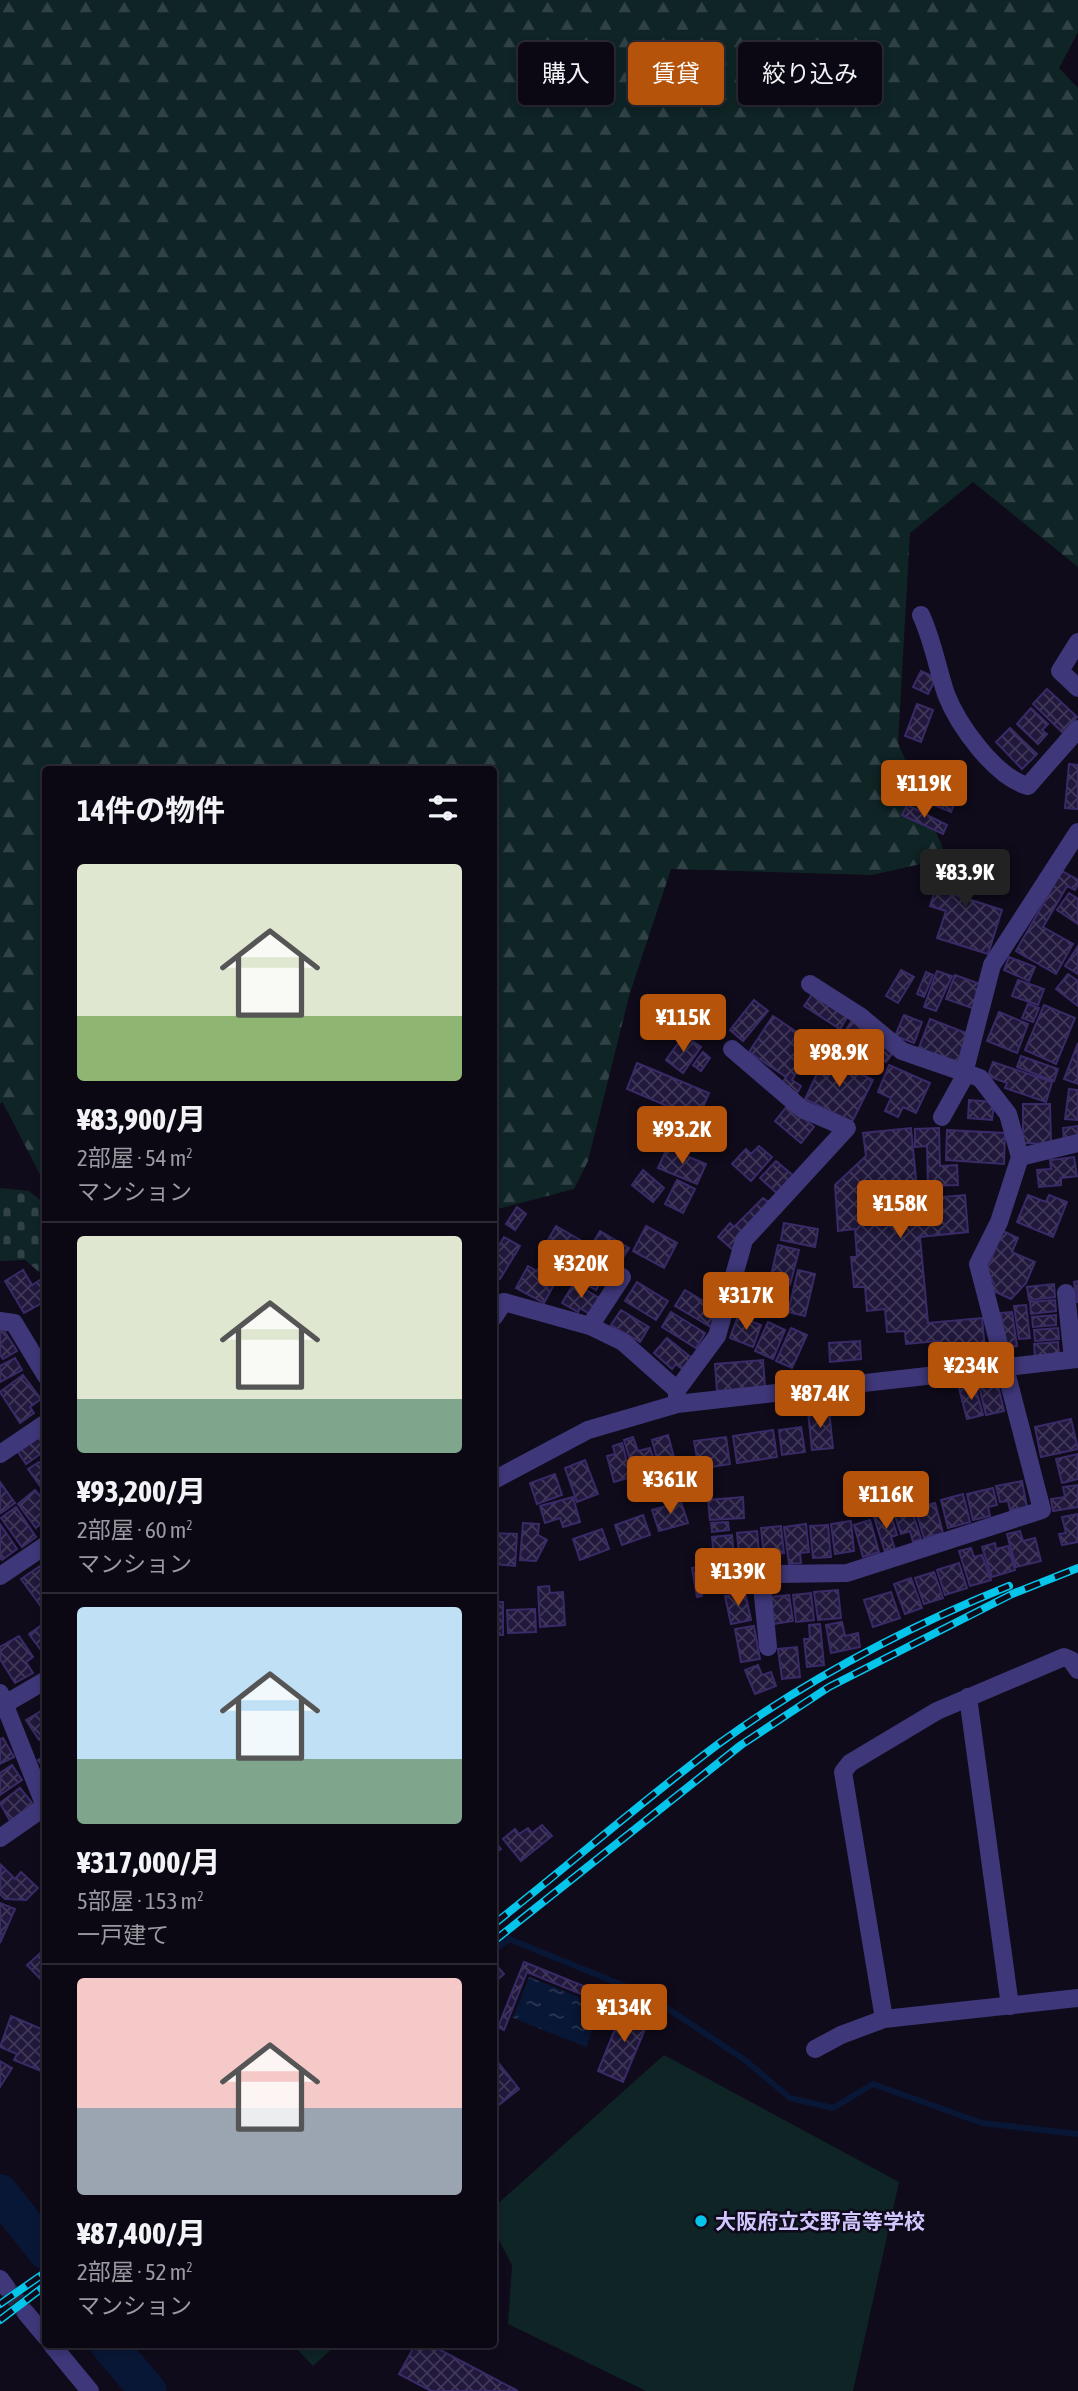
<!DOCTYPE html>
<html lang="ja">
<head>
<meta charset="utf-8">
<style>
	body { margin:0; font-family:"Asap Condensed","Noto Sans JP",sans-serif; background:#191622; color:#f1f3f6; height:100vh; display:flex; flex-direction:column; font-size:26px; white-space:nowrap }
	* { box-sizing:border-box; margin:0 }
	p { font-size:23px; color:#9a9aa0 }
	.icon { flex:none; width:38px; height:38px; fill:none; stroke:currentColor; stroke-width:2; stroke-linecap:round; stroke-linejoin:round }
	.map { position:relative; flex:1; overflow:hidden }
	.panel { position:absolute; left:42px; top:766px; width:455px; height:1582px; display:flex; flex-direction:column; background:#0b0814; border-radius:7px; box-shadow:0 4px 10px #0003,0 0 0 2px #2b2934 }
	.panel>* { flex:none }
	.guide { position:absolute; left:518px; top:42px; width:455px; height:63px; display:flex; gap:14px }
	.price { position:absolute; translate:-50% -60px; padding:0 16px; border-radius:7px; background:#b45309; color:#fff; font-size:23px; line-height:46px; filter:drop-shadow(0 2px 4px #0008) }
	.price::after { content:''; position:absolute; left:50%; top:42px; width:21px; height:16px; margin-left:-10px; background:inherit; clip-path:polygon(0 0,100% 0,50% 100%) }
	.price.current { background:#222; color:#fff }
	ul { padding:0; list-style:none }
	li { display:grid; align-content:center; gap:14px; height:371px; padding:0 35px }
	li+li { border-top:2px solid #2b2934 }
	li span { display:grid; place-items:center; height:217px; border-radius:7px; color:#555 }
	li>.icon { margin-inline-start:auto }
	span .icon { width:126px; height:126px; fill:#fffc; stroke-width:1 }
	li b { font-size:30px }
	h2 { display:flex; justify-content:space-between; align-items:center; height:84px; padding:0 35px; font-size:30px }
	.pill { padding:0 24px; border-radius:7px; background:#0b0814; box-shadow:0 4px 10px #0003,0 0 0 2px #2b2934; font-size:24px; line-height:63px }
	.pill.current { background:#b45309; color:#fff }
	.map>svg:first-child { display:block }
	.green { fill:#0f2425 }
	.forest { fill:url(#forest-firs) }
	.cemetery { fill:url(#cemetery-stones) }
	.water { fill:url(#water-ripples) }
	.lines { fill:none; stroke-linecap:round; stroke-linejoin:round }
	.stream { stroke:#091736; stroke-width:6 }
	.river { stroke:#091736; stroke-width:37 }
	.building { fill:url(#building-cross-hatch); stroke:#3a2a67; stroke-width:2 }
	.minor-tunnel { stroke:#2c273d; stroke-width:18; stroke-dasharray:18 9; stroke-linecap:butt }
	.minor { stroke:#3e3779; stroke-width:18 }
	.tertiary { stroke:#3e3779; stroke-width:18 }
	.rail-casing { stroke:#06c5eb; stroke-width:8 }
	.rail { stroke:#0f0b1b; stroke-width:5; stroke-dasharray:16; stroke-linecap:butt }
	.poi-dot { fill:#06c5eb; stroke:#0f0b1b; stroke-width:2.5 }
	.labels { text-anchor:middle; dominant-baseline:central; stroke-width:5; stroke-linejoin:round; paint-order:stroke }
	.poi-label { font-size:21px; font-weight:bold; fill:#d1c7fe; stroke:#0f0b1b; text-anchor:start }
</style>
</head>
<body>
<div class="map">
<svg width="1078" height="2391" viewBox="0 0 1078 2391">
	<defs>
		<pattern id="forest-firs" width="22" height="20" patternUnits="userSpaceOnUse" patternTransform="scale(1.75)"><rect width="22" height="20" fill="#0f2425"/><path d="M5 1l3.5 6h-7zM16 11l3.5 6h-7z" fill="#314246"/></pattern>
		<pattern id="cemetery-stones" width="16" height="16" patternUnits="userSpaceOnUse" patternTransform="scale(1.75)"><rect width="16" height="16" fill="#0f2425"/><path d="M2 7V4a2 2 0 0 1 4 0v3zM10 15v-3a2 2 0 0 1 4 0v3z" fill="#314246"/></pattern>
		<pattern id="water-ripples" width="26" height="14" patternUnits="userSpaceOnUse" patternTransform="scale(1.75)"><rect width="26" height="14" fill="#091736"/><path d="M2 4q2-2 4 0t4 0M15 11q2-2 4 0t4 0" fill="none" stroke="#2c3754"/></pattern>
		<pattern id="building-cross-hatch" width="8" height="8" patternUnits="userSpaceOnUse" patternTransform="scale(1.75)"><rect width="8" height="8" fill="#21183c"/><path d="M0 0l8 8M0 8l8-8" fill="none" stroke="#403859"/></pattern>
	</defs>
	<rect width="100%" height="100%" fill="#0f0b1b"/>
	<path class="green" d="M664 2055 899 2182 853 2391H646L508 2324 512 2265 494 2231V2207Z
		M293 2345H336L313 2366Z"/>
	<path class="forest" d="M0 0H1078V32L1059 68 1078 88V567L973 482 910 533 898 743 947 858 872 875 671 869 629 996 588 1161 574 1189 494 1210V770H46L45 1184 2 1101 0 1105Z"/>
	<path class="cemetery" d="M0 1188 29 1191 45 1204V1267L39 1272 25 1260 0 1261Z"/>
	<path class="water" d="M529 1977 602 2006 586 2047 513 2018Z"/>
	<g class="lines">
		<path class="stream" d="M494 1950 509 1939 647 1995 745 2060 790 2098 833 2108 873 2084 982 2123 1078 2134"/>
		<path class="river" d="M0 2193 46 2251
			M109 2345 148 2391"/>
	</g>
	<path class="building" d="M921 671 936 678 928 694 913 687Z
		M1047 689 1077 717 1063 733 1033 704Z
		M917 704 933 710 921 742 905 736Z
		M1031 708 1048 724 1042 730 1047 734 1038 744 1017 724Z
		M1010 728 1037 754 1022 769 996 742Z
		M920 763 964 781 951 812 907 794Z
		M1069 764 1078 765V809L1065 808Z
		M907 805 947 825 943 834 902 815Z
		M945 860 999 877 995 887 962 877 956 895 1002 910 988 954 937 938 946 911 930 906Z
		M1062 871 1078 880V884L1075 890 1067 886 1043 927 1073 944 1056 974 1016 951Z
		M1069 893 1078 899V924L1057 910Z
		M1078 946V974L1065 966Z
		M1009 957 1035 967 1029 981 1004 970Z
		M901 970 914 977 898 1003 886 996Z
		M937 971 952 976 936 1011 924 1007Z
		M926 972 933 975 924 997 917 994Z
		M1068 974 1078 981V1006L1056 989Z
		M955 975 983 985 975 1009 946 999Z
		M1018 980 1044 989 1038 1005 1012 996Z
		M813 993 848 1016 840 1029 804 1006Z
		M754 1000 768 1011 743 1041 730 1030Z
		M1028 1004 1039 1008 1033 1022 1022 1018Z
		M1044 1005 1075 1018 1056 1064 1025 1050Z
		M999 1012 1028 1024 1017 1053 987 1041Z
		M904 1015 922 1022 914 1043 895 1036Z
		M773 1016 798 1033 793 1040 810 1051 792 1080 801 1086 795 1097 780 1087 786 1077 749 1052Z
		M853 1019 863 1026 854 1040 844 1033Z
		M930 1019 969 1034 957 1065 918 1050Z
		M684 1035 701 1047 683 1073 666 1060Z
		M878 1040 894 1051 886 1062 870 1051Z
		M1078 1043V1084L1064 1079Z
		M703 1052 710 1058 701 1071 693 1065Z
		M1021 1056 1058 1069 1054 1081 1017 1067Z
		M825 1057 873 1080 852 1122 805 1099Z
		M993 1062 1052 1082 1046 1102 1005 1088 1007 1083 988 1076Z
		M637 1063 709 1093 698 1119 627 1089Z
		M889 1065 930 1083 916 1113 903 1107 898 1117 885 1111 891 1098 878 1092Z
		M1069 1089 1078 1090V1120L1065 1119Z
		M969 1100 994 1102 992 1120 968 1118Z
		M1023 1104H1050L1051 1144 1023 1143Z
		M788 1105 814 1127 801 1143 775 1121Z
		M663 1109 701 1125 696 1135 682 1129 675 1146 652 1137Z
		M1078 1126V1139L1064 1141 1063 1128Z
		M911 1128 917 1189 906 1190 907 1200 965 1195 968 1232 920 1237 928 1323 982 1318 985 1349 939 1353 938 1341 906 1344 905 1331 887 1332 885 1309 867 1311 865 1287H854L851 1257H857L855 1229 838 1231 835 1185 866 1156 863 1133Z
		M939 1128 940 1166 957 1165 958 1185 928 1186 927 1146 915 1147V1129Z
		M947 1130 1005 1133 1004 1164 946 1160Z
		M759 1146 772 1157 751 1181 732 1164 746 1149 751 1154Z
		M667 1148 706 1164 697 1184 658 1168Z
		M1074 1157 1077 1176 1061 1178V1185L1039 1187 1037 1170 1051 1169 1050 1160Z
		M776 1161 795 1177 779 1195 760 1178Z
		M643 1170 664 1188 653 1202 632 1185Z
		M677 1180 695 1189 683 1213 665 1204Z
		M1028 1195 1046 1202 1049 1195 1067 1202 1053 1237 1017 1222Z
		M763 1198 771 1204 732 1249 718 1237 730 1223 734 1227Z
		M517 1207 526 1214 515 1230 506 1224Z
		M784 1223 818 1229 815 1247 781 1240Z
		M556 1226 582 1241 570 1262 544 1247Z
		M646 1226 677 1243 664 1268 633 1251Z
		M600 1231 629 1248 621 1261 614 1257 609 1265 587 1253Z
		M1003 1231 1018 1238 1012 1252 1035 1262 1026 1283 1011 1299 991 1290 994 1284 987 1269Z
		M504 1237 520 1246 500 1279 494 1275V1254Z
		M778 1245 799 1250 790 1285 770 1280Z
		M545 1258 563 1268 544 1303 516 1288 528 1266 537 1271Z
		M586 1258 611 1273 603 1285 600 1283 596 1290 574 1277Z
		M23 1270 32 1285 40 1280 46 1289V1301L24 1313 5 1281Z
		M798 1270 815 1274 805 1316 788 1312Z
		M1078 1281V1302H1077L1074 1282Z
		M637 1282 668 1301 656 1320 625 1301Z
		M756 1282 787 1289 782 1309 751 1303Z
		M574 1283 601 1299 591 1315 580 1308 578 1312 562 1303Z
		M1054 1284 1055 1297 1029 1300 1027 1287Z
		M685 1290 720 1311 711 1327 675 1306Z
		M1055 1300 1056 1311 1031 1314 1030 1302Z
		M1026 1305 1030 1338 1019 1339 1014 1306Z
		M621 1310 649 1327 640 1342 611 1325Z
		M671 1312 705 1333 696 1348 662 1327Z
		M1012 1312 1017 1346 1006 1347 1001 1313Z
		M1056 1315V1325L1033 1327 1032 1317Z
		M738 1316 761 1325 753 1347 730 1338Z
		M768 1322 785 1330 773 1359 755 1351Z
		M791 1328 807 1335 792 1368 776 1361Z
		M1058 1328 1059 1339 1035 1341 1034 1330Z
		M3 1329 17 1351 3 1359 0 1355V1331Z
		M667 1338 692 1358 682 1369 676 1364 672 1369 654 1353Z
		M860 1341 861 1359 830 1362 829 1343Z
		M1058 1342 1059 1355 1035 1357 1034 1344Z
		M15 1358 22 1370 0 1382V1366Z
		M763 1360 765 1387 717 1391 715 1364Z
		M23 1375 41 1399 30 1407 34 1413 20 1423 0 1392Z
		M997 1381 1004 1411 986 1415 979 1386Z
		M975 1385 983 1415 967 1419 959 1388Z
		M829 1410 833 1448 812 1450 808 1412Z
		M1071 1419 1078 1449 1041 1457 1035 1427Z
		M801 1427 805 1452 782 1455 779 1430Z
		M773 1430 777 1457 737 1463 733 1436Z
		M46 1432V1450L26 1464 18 1452Z
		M668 1435 676 1465 660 1470 652 1440Z
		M633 1437 638 1451 650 1448 657 1470 635 1476 624 1440Z
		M726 1437 730 1464 699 1469 694 1441Z
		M622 1443 631 1477 614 1482 607 1456 615 1454 613 1446Z
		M1078 1454V1479L1062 1483 1056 1459Z
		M585 1460 598 1494 577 1502 565 1468Z
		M39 1462 43 1466 46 1464V1482L40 1486 28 1469Z
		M680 1470 686 1492 662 1499 655 1476Z
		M555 1474 562 1495 537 1504 530 1483Z
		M652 1477 657 1493 634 1499 630 1482Z
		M1022 1481 1027 1507 1010 1510 1008 1501 1000 1502 996 1486Z
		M0 1482 15 1503 1 1513 0 1511Z
		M1078 1485V1507L1053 1511 1051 1499 1065 1497 1063 1487Z
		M993 1488 997 1505 988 1507 990 1516 973 1520 967 1494Z
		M35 1490 46 1503 45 1520 36 1528 18 1504Z
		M963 1494 970 1522 948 1528 941 1500Z
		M573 1497 580 1522 563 1527 560 1518 545 1523 540 1506Z
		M743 1497 744 1518 710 1520 708 1500Z
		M681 1502 688 1523 659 1531 652 1510Z
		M935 1503 943 1533 924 1538 915 1508Z
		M16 1507 36 1537 22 1547 1 1518Z
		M911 1508 921 1539 913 1542 910 1531 901 1534 894 1513Z
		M890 1512 897 1535 891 1537 895 1549 885 1552 874 1517Z
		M1078 1514V1542L1062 1545 1059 1534 1066 1533 1062 1517Z
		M643 1515 650 1535 622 1545 615 1525Z
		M870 1520 879 1552 863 1557 854 1525Z
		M851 1521 854 1551 835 1554 831 1524Z
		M728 1522 729 1530 712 1532 711 1523Z
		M523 1523 539 1524 538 1535 547 1540 536 1561 520 1560Z
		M0 1524 17 1549 2 1560 0 1558Z
		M806 1524 809 1552 800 1553 801 1563 789 1564 784 1527Z
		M828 1525 831 1557 813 1558 810 1526Z
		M781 1526 784 1553 775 1554 776 1564 765 1565 761 1528Z
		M602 1529 609 1549 580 1560 573 1539Z
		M757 1531 760 1563 740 1565 737 1533Z
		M1020 1531 1023 1541 1035 1538 1041 1561 1016 1567 1007 1534Z
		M494 1533 517 1534 515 1566 494 1564Z
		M732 1535 735 1568 715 1569 712 1537Z
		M995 1543 996 1549 1008 1546 1015 1570 992 1577 982 1547Z
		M971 1548 974 1557 982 1555 991 1580 970 1586 959 1551Z
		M959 1563 967 1588 945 1595 937 1570Z
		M40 1566 46 1573 45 1612 21 1579Z
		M697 1567 702 1596 697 1597 692 1568Z
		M934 1572 943 1598 924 1604 915 1578Z
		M911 1578 922 1608 905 1614 894 1584Z
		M549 1586 550 1593 563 1592 565 1625 540 1627 538 1587Z
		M838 1590 841 1618 818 1620 814 1592Z
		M745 1592 751 1620 731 1624 725 1596Z
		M891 1592 900 1618 873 1627 864 1600Z
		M811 1593 814 1620 796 1622 793 1595Z
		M789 1595 793 1621 773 1624 770 1597Z
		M494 1602H503V1635H494Z
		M535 1609 536 1632 508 1633 507 1610Z
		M46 1622V1657L29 1634Z
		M842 1622 845 1636 858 1633 860 1647 831 1653 826 1625Z
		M820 1624 824 1665 807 1667 804 1639H810L809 1625Z
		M754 1626 760 1659 741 1662 735 1629Z
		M19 1636 33 1657 26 1662 33 1673 15 1683 0 1659V1647Z
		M797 1647 800 1677 782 1679 778 1649Z
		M758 1665 762 1675 771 1672 776 1686 755 1694 745 1670Z
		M46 1708V1736L39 1740 26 1720Z
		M3 1738 14 1757 0 1764V1739Z
		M46 1755V1771L38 1760Z
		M12 1765 22 1780 0 1795V1773Z
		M20 1788 33 1804 10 1821 0 1803Z
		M542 1825 552 1836 521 1861 503 1839 515 1829 519 1834 528 1828 532 1833Z
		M494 1840 501 1849 494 1854Z
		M1 1865 15 1879 21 1872 38 1888 26 1900 5 1899 0 1894Z
		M0 1903 15 1909 0 1943Z
		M46 1948V1985L27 1965Z
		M524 1962 606 1995 603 2003 527 1972 504 2030 498 2027Z
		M495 1964 504 1974 494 1983V1965Z
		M624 2007 650 2017 623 2082 598 2071Z
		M11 2016 46 2031V2073L14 2060 17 2054 0 2047Z
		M494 2057 519 2089 494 2109Z
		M0 2061 12 2068 0 2087Z
		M415 2345H431L518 2391H431L399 2374Z"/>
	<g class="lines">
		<path class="minor-tunnel" d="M6 2287 26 2313"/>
		<path class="minor" d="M921 615C933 641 937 667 946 694 958 725 995 777 1028 786L1078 729
			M1078 642 1060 671 1078 688
			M942 1117 962 1081 992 965 1078 832
			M1020 1157 1078 1143
			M1066 1293 1073 1359
			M494 1317 504 1302 590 1326 623 1342 677 1390
			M0 1321 14 1323 46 1376
			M590 1326 622 1277
			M677 1404V1390L717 1336 744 1240 847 1128 802 1109 732 1049
			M0 1454 46 1423
			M494 1480 588 1430 677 1404 1078 1359
			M720 1575 847 1573 1042 1510 978 1264 999 1222 1020 1157 1008 1114 980 1078 902 1051 860 1016 810 984
			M761 1575 768 1647
			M0 1576 46 1545
			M0 1693 46 1809
			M968 1697 1010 2006
			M0 1707 46 1680
			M0 1838 46 1806
			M884 2019 843 1772 850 1763 937 1711 1064 1657 1071 1660 1078 1670
			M815 2049 841 2035 884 2019 1078 1998
			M0 2279 6 2287"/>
		<path class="tertiary" d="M26 2313 46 2337
			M52 2345 90 2391"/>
		<defs>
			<path id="rail" d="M494 1924C569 1865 641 1802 717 1745 806 1680 907 1627 1009 1586
				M494 1941 741 1745 829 1687 1012 1594 1078 1568
				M0 2304 46 2272
				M0 2320 46 2285"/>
		</defs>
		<use href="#rail" class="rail-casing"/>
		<use href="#rail" class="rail"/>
	</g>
	<circle class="poi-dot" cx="701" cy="2221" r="7"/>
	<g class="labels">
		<g class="poi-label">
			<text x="715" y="2221">大阪府立交野高等学校</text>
		</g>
	</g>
</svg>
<b class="price" style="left:924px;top:820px">¥119K</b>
<b class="price current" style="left:965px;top:909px">¥83.9K</b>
<b class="price" style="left:683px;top:1054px">¥115K</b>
<b class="price" style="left:839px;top:1089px">¥98.9K</b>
<b class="price" style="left:682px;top:1166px">¥93.2K</b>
<b class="price" style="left:900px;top:1240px">¥158K</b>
<b class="price" style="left:581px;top:1300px">¥320K</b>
<b class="price" style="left:746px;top:1332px">¥317K</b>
<b class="price" style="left:971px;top:1402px">¥234K</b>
<b class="price" style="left:820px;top:1430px">¥87.4K</b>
<b class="price" style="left:670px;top:1516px">¥361K</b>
<b class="price" style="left:886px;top:1531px">¥116K</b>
<b class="price" style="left:738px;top:1608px">¥139K</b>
<b class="price" style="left:624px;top:2044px">¥134K</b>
<div class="guide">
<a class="pill">購入</a>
<a class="pill current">賃貸</a>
<a class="pill">絞り込み</a>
</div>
<section class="panel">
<h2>14件の物件<svg class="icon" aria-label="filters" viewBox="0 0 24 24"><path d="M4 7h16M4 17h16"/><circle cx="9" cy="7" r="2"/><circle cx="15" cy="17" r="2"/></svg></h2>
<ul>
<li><span style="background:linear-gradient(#dfe7d0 70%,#8fb573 0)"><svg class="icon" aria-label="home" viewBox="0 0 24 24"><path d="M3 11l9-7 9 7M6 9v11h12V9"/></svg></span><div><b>¥83,900/月</b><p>2部屋 · 54 m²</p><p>マンション</p></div></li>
<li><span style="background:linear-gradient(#dfe7d0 75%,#7fa58c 0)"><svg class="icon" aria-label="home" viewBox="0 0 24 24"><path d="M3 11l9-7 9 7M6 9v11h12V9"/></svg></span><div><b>¥93,200/月</b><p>2部屋 · 60 m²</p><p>マンション</p></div></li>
<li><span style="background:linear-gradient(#bfe0f5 70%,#7fa58c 0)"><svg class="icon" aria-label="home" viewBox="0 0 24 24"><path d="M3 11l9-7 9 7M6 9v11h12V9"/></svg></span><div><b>¥317,000/月</b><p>5部屋 · 153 m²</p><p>一戸建て</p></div></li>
<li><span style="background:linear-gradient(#f6c9c9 60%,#9aa5b1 0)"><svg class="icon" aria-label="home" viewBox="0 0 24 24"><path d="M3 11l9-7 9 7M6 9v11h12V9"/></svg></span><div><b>¥87,400/月</b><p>2部屋 · 52 m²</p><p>マンション</p></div></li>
</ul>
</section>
</div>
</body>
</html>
